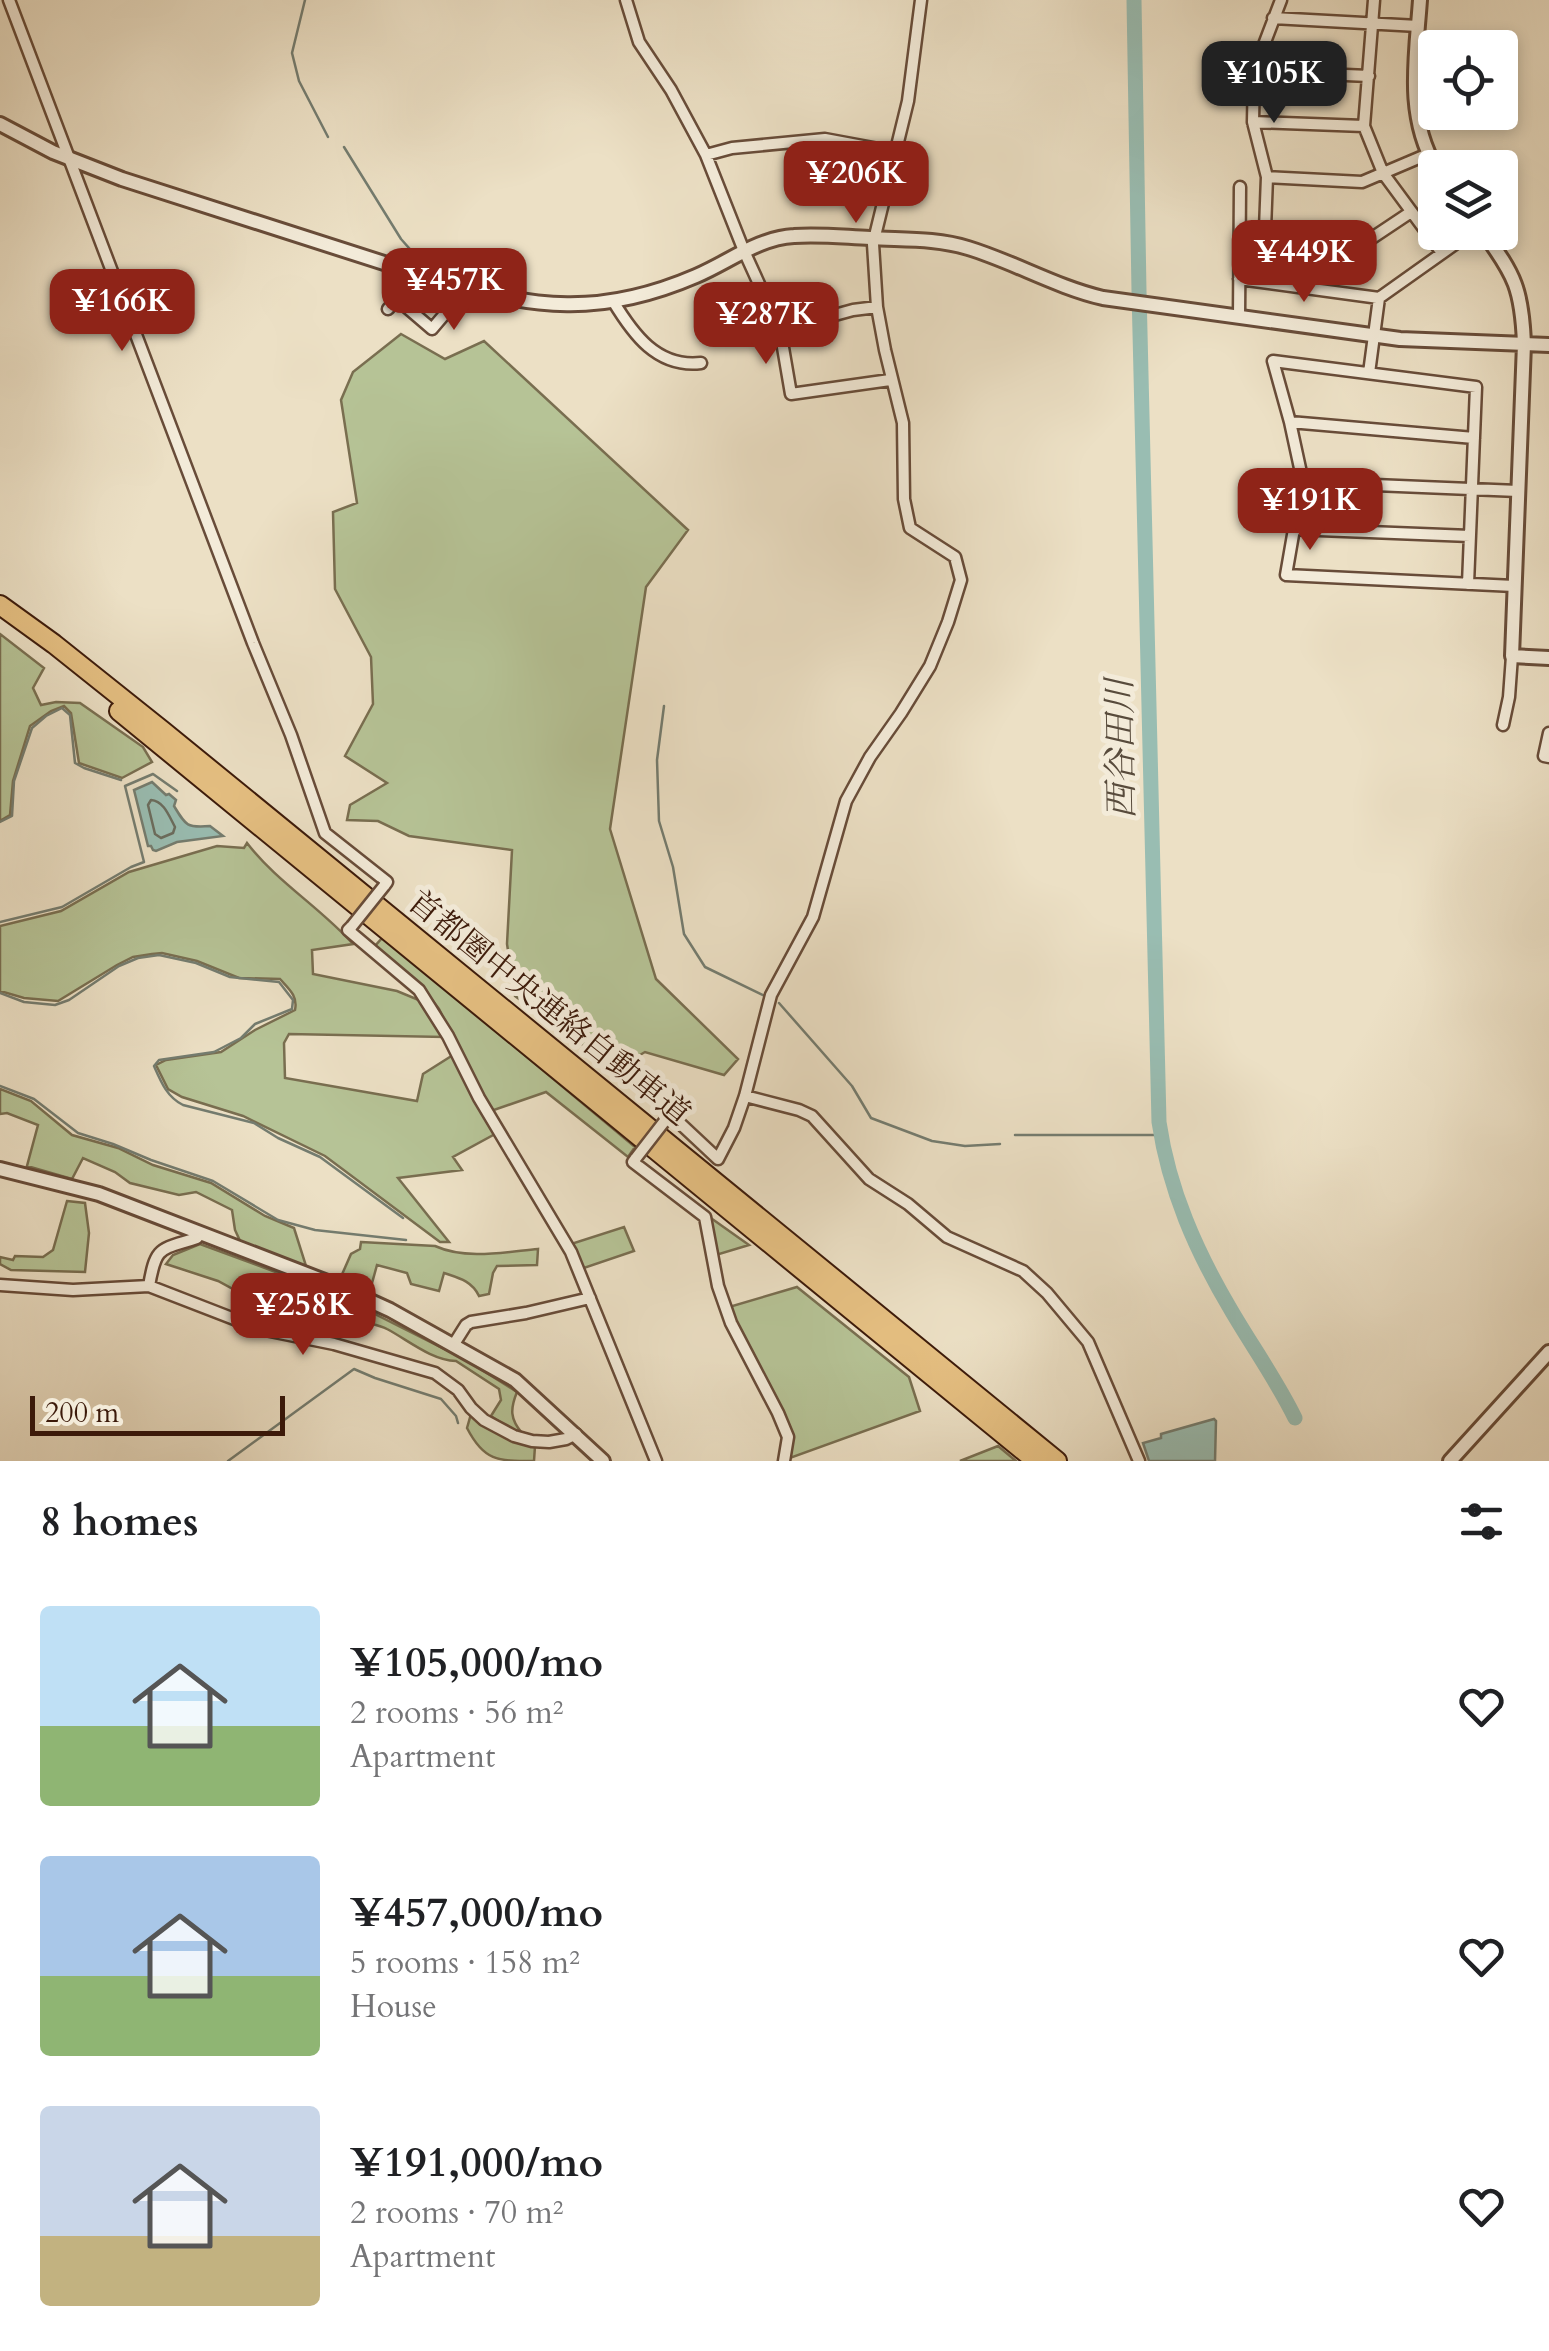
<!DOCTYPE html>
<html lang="en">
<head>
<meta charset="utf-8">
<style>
	body { margin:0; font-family:Cardo,"Noto Serif JP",serif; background:#f2f2f2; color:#202124; height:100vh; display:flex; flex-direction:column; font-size:38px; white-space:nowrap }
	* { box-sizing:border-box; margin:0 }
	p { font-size:32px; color:#757577 }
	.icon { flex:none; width:55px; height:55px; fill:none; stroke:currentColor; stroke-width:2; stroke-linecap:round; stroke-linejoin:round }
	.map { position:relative; height:1461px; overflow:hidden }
	.details { display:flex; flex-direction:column; background:#fff; flex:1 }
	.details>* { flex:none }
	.fabs { position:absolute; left:1418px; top:30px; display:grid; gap:20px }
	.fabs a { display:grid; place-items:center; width:100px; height:100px; border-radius:10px; background:#fff; box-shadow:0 5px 15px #0003; font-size:50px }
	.scale { position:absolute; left:30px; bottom:25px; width:255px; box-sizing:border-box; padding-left:10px; border:5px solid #3c1a0a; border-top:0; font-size:28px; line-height:35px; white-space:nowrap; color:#3c1a0a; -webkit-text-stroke:8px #f3ebd9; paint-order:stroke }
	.price { position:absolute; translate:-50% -85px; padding:0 22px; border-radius:20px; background:#8f2418; color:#fff; font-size:32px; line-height:65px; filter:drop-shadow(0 2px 5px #0008) }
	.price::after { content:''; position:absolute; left:50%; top:60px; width:30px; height:22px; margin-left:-15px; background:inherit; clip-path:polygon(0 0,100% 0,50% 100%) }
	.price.current { background:#222; color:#fff }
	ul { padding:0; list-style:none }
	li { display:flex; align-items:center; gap:30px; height:250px; padding:0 40px }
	li span { display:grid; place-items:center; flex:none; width:280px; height:200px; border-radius:10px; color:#555 }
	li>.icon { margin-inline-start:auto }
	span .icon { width:120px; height:120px; fill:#fffc; stroke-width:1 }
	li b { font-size:42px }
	h2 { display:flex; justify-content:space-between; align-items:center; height:120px; padding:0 40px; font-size:42px }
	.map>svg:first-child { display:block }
	.green { fill:#b6c396; stroke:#796e50; stroke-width:2.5 }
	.water { fill:#99bdb2; stroke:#747c6f; stroke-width:2.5 }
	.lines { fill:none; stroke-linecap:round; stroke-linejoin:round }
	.shore { stroke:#6a6c5e; stroke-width:2.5 }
	.stream { stroke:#747c6f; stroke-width:2.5 }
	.river { stroke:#99bdb2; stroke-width:15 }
	.minor-casing { stroke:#684c39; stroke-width:15 }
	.tertiary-casing { stroke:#684c39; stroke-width:18 }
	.motorway-casing { stroke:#3c1a0a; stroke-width:22 }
	.minor { stroke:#f3ebd9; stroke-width:10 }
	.tertiary { stroke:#f3ebd9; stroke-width:12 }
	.motorway { stroke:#e6c082; stroke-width:18 }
	.minor-bridge-casing { stroke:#684c39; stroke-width:15; stroke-linecap:butt }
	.minor-bridge { stroke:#f3ebd9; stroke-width:10 }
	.labels { text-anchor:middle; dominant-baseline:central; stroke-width:10; stroke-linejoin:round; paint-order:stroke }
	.street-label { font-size:32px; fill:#3c1a0a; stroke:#f3ebd9 }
	.water-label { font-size:35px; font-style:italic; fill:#584b3c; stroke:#f3ebd9 }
</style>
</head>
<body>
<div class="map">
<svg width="1549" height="1461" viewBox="0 0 1549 1461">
	<rect width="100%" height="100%" fill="#ece0c5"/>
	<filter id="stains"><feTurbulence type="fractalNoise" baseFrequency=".002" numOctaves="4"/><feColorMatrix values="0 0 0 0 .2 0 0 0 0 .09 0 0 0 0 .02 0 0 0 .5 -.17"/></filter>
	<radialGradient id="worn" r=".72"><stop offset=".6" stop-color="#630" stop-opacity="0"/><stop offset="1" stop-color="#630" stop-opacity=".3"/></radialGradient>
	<path class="green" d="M401 334 445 359 484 341 688 530 646 587 610 829 656 979 738 1059 724 1075 645 1052 616 1069 515 996 507 944 512 850 409 836 378 821 347 820 350 805 387 783 345 756 373 704 371 657 335 589 333 512 357 503 341 400 353 372Z
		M0 634 44 668 33 688 41 705 56 702 80 703 143 747 152 762 122 778 79 763 71 713 64 706 51 711 30 726 13 781 10 815 0 821Z
		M247 843C277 882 321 908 353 944L312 950 313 974 397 991 426 1003 444 1037 289 1034 284 1043 285 1078 417 1101 423 1074 453 1055 495 1134 453 1157 462 1170 398 1178 449 1242H440L325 1156 243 1116 182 1097 168 1089 156 1065 166 1060 221 1052 255 1030 295 1010C298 996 289 989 280 979L239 978 197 961 162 953 152 954 133 957 117 965 58 1001 24 998 0 991V926L61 911 129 872 217 846 244 848Z
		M383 937 635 1147 628 1157 546 1092 491 1111 439 1009 425 991 375 946Z
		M0 1089 31 1101 72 1135 118 1148 153 1165 211 1183 265 1216 294 1228 307 1269 241 1243 235 1230 232 1210 196 1192 179 1195 130 1183 115 1172 83 1158 72 1179 27 1166 38 1125 7 1113 0 1114Z
		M67 1201 85 1203 89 1233 85 1272 11 1270 0 1264V1257L13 1260 15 1256 43 1257 53 1250Z
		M708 1216 749 1245 716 1255Z
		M624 1227 634 1251 581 1269 571 1244Z
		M361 1242 435 1246C466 1260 505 1252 538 1249L537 1265 497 1266 493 1273 489 1294 479 1296C472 1281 459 1278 444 1273L439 1291 411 1284 407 1273 377 1265 369 1294 340 1279 351 1254 360 1249Z
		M200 1244 335 1294 466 1360 517 1392C510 1409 510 1419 522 1433L510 1429 491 1416 501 1400 499 1389 456 1361C431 1360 408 1340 387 1329 380 1325 371 1324 363 1322L358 1329C344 1325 326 1315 314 1324L279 1312 265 1321 260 1317 264 1306 218 1281 166 1264 173 1255Z
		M797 1287 909 1377 920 1411 790 1458 792 1436 729 1307Z
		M471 1414 514 1441 535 1446 534 1461C497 1461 484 1461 467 1428Z
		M998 1446 1016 1461H960Z"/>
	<path class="water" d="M152 782 166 795 169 794 176 800 174 806C186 826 187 828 210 826L223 836 177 842 156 851 153 850 151 846H148L134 790Z
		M1214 1419 1216 1421 1215 1461H1149L1143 1443 1161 1438V1434Z"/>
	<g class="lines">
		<path class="shore" d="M151 800C164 801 169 816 175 827L173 833 161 838 155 834 148 805Z"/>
		<path class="stream" d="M305 0 292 53 299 81 328 137
			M344 147 401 239 424 265
			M664 706 657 760 659 821 673 867 684 934 705 967 765 996
			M0 822 12 816 14 781 32 728 46 716 62 708 70 715 75 763 84 768 121 780
			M0 922 62 907 131 867 144 862 125 786 153 774 177 791
			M0 993 24 1002 55 1005 69 1000 119 966 138 958 159 955 196 963 230 977 279 982 293 1000 292 1009 255 1024 241 1038 214 1052 159 1060 154 1066C161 1082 167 1097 183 1105L254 1123 278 1138 320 1157 403 1218
			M779 1003 852 1086 871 1118 932 1141 965 1146 1000 1144
			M0 1086 34 1099 78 1133 113 1144 151 1160 213 1181 278 1220 315 1230 406 1240
			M1015 1135H1161
			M228 1461 354 1369 375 1378 441 1399 456 1416 458 1423"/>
		<path class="river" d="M1134 0 1139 291 1159 1122C1169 1190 1196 1251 1231 1310 1252 1346 1277 1381 1295 1418"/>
		<defs>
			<path id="minor" d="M9 0 253 643 291 735 325 833 387 882 384 886
				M626 0 639 42 671 90 706 155 744 251 780 330 791 394 890 380
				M1374 0 1364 126 1383 173 1442 253
				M1273 18 1418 26
				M1254 71 1369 76
				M1253 122 1364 126
				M706 155 732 148 825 139 895 152
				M1267 177 1362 182 1428 154
				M1240 227 1369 240 1411 212
				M1265 229 1267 177 1253 122 1254 71 1281 0
				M1239 279 1379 298 1472 232
				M613 301C633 334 657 368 701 363
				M388 309 397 299 432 329 455 302 437 287V280
				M1239 317 1240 187
				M780 330 853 310 877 307
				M1369 373 1379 298
				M1290 422 1273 361 1476 387 1468 584
				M1303 482 1290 422 1474 438
				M1294 529 1303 482 1518 491
				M1470 536 1294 529 1286 575 1514 586
				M1503 725 1509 697 1512 656
				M1549 733 1544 756 1549 757
				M352 926 348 930 419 990 448 1036 479 1098 571 1252 656 1461
				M745 1096 799 1110 812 1116 869 1179 908 1204 947 1237 1023 1271 1047 1293 1088 1342 1139 1461
				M667 1118 670 1114 718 1159 734 1128 745 1096 771 995 813 917 846 801 870 757 901 713 930 666 948 622 961 580 955 557 910 528 904 499 903 423 885 350 877 307 873 244 908 101 921 0
				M636 1158 633 1162 705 1217 718 1286 731 1323 778 1413 788 1437 784 1461
				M0 1285 73 1290 149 1286 260 1329 334 1344 435 1373 458 1390 471 1408 484 1420 514 1436 532 1441 549 1442 566 1439 576 1434
				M149 1286C156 1245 160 1250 197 1238L200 1233
				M454 1344 466 1325 471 1322 526 1313 590 1298"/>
			<path id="tertiary" d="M1420 0C1416 58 1405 115 1436 168
				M0 124 53 152 122 179 437 280C534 309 601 317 696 276 729 262 758 238 794 236 819 234 845 237 870 238 903 240 936 238 968 248 1014 262 1056 287 1103 298L1400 339 1549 345
				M1483 232C1515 275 1522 290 1524 344L1512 656 1549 658
				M0 1169 99 1194 335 1285 390 1310 515 1380 603 1461
				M1450 1461 1549 1352"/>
			<path id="motorway" d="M0 605 54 644 163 731 1057 1461
				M119 711 1036 1461"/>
		</defs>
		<use href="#minor" class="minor-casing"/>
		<use href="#tertiary" class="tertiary-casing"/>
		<use href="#motorway" class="motorway-casing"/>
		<use href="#minor" class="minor"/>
		<use href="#tertiary" class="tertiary"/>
		<use href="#motorway" class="motorway"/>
		<defs>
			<path id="minor-bridge" d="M352 926 384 886
				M636 1158 667 1118"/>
		</defs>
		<use href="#minor-bridge" class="minor-bridge-casing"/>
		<use href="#minor-bridge" class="minor-bridge"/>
	</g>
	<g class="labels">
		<g class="street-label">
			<text transform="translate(549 1008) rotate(39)">首都圏中央連絡自動車道</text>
		</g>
		<g class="water-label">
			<text transform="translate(1121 749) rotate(-91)">西谷田川</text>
		</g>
	</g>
	<rect width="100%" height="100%" filter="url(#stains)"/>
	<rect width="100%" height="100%" fill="url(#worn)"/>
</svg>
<div class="fabs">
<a><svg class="icon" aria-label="locate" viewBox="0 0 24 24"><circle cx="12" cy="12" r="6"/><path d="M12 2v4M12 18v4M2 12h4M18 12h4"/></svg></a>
<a><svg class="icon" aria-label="layers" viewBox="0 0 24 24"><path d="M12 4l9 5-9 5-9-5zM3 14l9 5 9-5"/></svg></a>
</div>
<div class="scale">200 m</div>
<b class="price current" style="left:1274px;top:126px">¥105K</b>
<b class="price" style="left:856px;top:226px">¥206K</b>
<b class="price" style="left:1304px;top:305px">¥449K</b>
<b class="price" style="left:454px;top:333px">¥457K</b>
<b class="price" style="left:122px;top:354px">¥166K</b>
<b class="price" style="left:766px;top:367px">¥287K</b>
<b class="price" style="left:1310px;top:553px">¥191K</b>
<b class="price" style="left:303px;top:1358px">¥258K</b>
</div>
<section class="details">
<h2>8 homes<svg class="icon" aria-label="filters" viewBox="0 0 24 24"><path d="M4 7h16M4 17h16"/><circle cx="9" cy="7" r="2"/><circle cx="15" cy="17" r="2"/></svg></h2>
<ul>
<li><span style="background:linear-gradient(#bfe0f5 60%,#8fb573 0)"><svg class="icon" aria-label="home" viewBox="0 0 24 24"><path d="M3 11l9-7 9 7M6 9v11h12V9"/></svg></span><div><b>¥105,000/mo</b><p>2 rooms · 56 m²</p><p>Apartment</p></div><svg class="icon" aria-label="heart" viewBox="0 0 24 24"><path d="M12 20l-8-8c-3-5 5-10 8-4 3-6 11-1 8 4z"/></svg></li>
<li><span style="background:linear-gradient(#a9c7e8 60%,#8fb573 0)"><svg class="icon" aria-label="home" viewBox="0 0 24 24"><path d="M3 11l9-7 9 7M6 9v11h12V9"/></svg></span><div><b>¥457,000/mo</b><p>5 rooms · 158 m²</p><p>House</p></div><svg class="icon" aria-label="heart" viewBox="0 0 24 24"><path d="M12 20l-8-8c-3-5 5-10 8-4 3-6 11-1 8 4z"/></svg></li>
<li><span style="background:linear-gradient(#c9d6e8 65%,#c2b280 0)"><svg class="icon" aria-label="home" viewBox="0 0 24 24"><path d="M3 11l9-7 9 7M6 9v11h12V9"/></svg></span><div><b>¥191,000/mo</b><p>2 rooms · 70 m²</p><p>Apartment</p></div><svg class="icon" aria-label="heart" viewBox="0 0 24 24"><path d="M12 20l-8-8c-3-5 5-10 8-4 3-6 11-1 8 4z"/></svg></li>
</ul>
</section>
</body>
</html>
